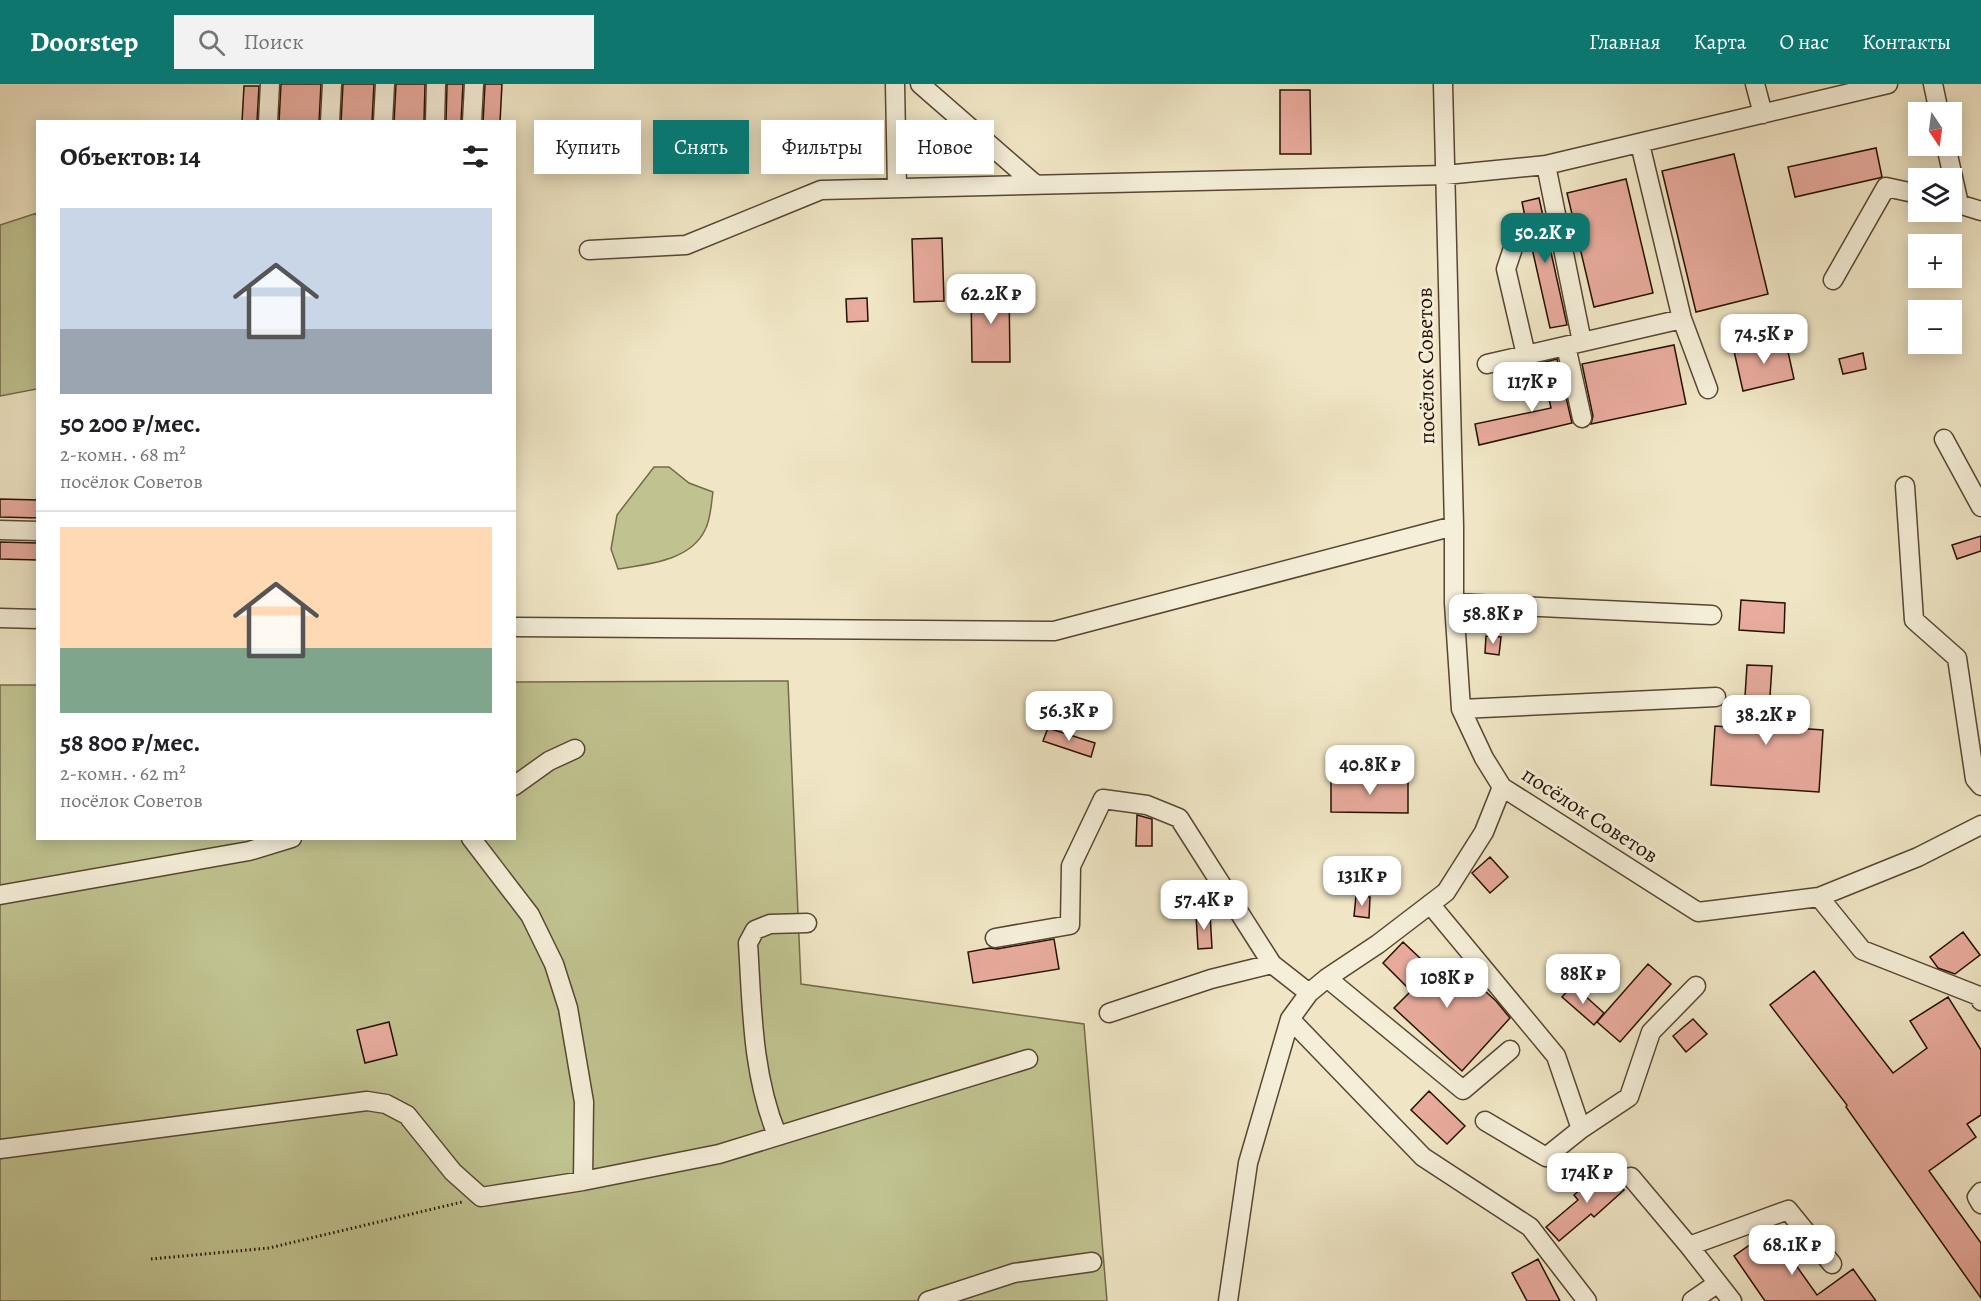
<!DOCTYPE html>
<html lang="ru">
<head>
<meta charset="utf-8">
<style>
	body { margin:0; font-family:Alegreya,serif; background:#f2f2f2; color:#202124; height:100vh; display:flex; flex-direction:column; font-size:22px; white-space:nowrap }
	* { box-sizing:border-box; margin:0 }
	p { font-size:20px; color:#757577 }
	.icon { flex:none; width:33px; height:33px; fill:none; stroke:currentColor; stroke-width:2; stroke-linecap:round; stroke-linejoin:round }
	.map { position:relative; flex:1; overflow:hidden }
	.sheet { position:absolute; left:36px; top:36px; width:480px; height:720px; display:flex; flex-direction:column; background:#fff; border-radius:0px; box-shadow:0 3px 15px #0003 }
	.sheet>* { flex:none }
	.banner { position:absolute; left:534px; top:36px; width:570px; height:54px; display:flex; gap:12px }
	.needle { width:39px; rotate:167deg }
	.tools { position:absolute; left:1908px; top:18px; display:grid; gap:12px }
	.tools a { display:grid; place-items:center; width:54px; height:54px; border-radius:0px; background:#fff; box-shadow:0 3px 15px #0003; font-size:30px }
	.price { position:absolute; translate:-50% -51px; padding:0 14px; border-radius:12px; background:#fff; color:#222; font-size:20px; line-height:39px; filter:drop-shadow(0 2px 3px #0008) }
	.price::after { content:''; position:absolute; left:50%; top:36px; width:18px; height:14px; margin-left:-9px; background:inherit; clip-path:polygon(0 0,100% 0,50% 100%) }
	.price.selected { background:#0f766e; color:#fff }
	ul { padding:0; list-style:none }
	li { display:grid; align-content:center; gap:12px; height:318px; padding:0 24px }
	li+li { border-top:2px solid #e0e0e0 }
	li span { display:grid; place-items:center; height:186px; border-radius:0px; color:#555 }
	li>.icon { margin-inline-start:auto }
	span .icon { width:108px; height:108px; fill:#fffc; stroke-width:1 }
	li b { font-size:26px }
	h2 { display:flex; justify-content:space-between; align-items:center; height:72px; padding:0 24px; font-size:26px }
	.chip { padding:0 21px; border-radius:0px; background:#fff; box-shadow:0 3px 15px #0003; font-size:21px; line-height:54px }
	.chip.selected { background:#0f766e; color:#fff }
	header { display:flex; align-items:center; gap:36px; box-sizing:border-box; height:84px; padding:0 30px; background:#0f766e; color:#fff }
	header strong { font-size:28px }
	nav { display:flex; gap:33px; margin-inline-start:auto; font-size:21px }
	.search { width:420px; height:54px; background:#f2f2f2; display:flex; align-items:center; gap:15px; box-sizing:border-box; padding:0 21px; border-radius:0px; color:#757577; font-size:22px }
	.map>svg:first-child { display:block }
	.green { fill:#c0c390; stroke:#736a48; stroke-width:1.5 }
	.building { fill:#e8ab9d; stroke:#261001; stroke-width:1.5 }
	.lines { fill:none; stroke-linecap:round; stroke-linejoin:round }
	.minor-casing { stroke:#584632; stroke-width:21 }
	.path { stroke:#261001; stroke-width:3; stroke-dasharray:1.5 3; stroke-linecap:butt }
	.minor { stroke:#f5efd9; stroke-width:18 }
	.labels { text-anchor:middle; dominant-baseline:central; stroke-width:6; stroke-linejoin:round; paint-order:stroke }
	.street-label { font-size:22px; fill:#261001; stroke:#f5efd9 }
</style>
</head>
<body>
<header>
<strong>Doorstep</strong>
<div class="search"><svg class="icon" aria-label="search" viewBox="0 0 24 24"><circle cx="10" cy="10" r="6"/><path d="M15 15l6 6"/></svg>Поиск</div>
<nav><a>Главная</a><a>Карта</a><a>О нас</a><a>Контакты</a></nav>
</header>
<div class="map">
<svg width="1981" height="1217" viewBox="0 0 1981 1217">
	<rect width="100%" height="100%" fill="#f0e6c5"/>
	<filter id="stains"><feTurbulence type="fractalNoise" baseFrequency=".00333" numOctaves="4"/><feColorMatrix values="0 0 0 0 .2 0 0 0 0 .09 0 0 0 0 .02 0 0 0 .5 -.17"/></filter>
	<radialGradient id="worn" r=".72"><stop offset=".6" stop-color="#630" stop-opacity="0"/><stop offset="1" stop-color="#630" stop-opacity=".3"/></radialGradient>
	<path class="green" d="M37 129V305L0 312V141Z
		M654 383H669L689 399 713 408C711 420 711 435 705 446 690 477 648 480 618 485L611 465 617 431Z
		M788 597 801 900 1084 940 1107 1217H0V601H37L38 754H514L515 598Z"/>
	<path class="building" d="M281 0H321L319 38H279Z
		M343 0H374L372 38H341Z
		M396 0H425L424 38H394Z
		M447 0H463L461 38H446Z
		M485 0H502L500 38H483Z
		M244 2H259L257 38H242Z
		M1280 6H1310L1311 70H1280Z
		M1876 64 1882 93 1879 94 1795 113 1788 83Z
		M1734 70 1768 210 1696 228 1662 87Z
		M1626 95 1653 209 1594 223 1567 109Z
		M1539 114 1567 241 1550 244 1529 151 1531 140 1525 133 1522 118Z
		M942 154 944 217 914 218 912 155Z
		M1009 203 1010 278H972L971 204Z
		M867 214 868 237 847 238 846 215Z
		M1785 254 1794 295 1743 307 1734 267Z
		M1674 261 1686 320 1591 340 1593 332 1582 280Z
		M1863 269 1866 285 1843 290 1839 275Z
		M1557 275 1572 339 1479 361 1475 340 1551 324 1541 279Z
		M0 415 38 416V434L0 433Z
		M1981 452V467L1957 475 1952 461Z
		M0 458 38 459V476L0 475Z
		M1741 516 1785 519 1784 549 1739 546Z
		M1486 552 1501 553 1499 571 1485 569Z
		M1747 581 1772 582 1768 642 1823 646 1819 708 1711 701 1715 642 1743 644Z
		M1048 644 1095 659 1091 673 1043 657Z
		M1331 696H1408V729L1331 728Z
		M1137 731 1152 735V762H1136Z
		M1490 773 1508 793 1490 809 1472 789Z
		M1356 812 1370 813 1369 834 1354 832Z
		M1210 830 1212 864 1198 865 1196 831Z
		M1963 848 1980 871 1955 890 1938 884 1930 873Z
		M1054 855 1059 885 973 899 968 868 990 864 997 865Z
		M1403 858 1422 876 1417 880 1446 906 1463 887 1496 917 1510 934 1462 987 1394 924 1411 907 1383 879Z
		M1648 880 1671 900 1620 958 1597 938Z
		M1814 887 1893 989 1927 964 1910 937 1948 913 1981 966V1031L1967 1040 1976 1053 1929 1087 1981 1159V1214L1846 1023 1847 1021 1770 921Z
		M1573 901 1604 929 1594 941 1562 913Z
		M1693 935 1707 950 1686 968 1673 952Z
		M389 938 397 971 365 979 357 946Z
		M1429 1007 1465 1042 1447 1060 1411 1026Z
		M1604 1084 1624 1106 1594 1133 1591 1130 1559 1157 1546 1143 1578 1116 1574 1111Z
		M1771 1146 1817 1211 1853 1185 1876 1217H1765L1734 1172Z
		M1538 1175 1560 1217H1527L1512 1189Z"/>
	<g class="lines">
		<defs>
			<path id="minor" d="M895 0 897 104
				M920 0 1036 101
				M1443 0 1454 442V519L1461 625 1484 674 1502 703 1698 828 1819 813 1918 773 1981 741
				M1755 0 1763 30
				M1933 0 1939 28
				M268 38 270 0
				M330 38 332 0
				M383 38 385 0
				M435 38 436 0
				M472 38 474 0
				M1640 60 1682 235 1708 305
				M1946 62 1959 120
				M1546 81 1582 258
				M1952 118 1981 127
				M1520 143 1506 185 1526 271
				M589 166 686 161 821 106 1445 91 1546 81 1888 0
				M1833 196 1886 103 1918 110
				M1566 262 1582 334
				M1487 280 1682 235
				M1944 355 1981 423
				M1905 402 1914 536 1957 574 1975 695 1981 702
				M0 446 38 447
				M1454 519 1712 531
				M0 534 38 535
				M514 543 1054 547 1454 442
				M1461 625 1716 613
				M514 702 549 677 575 665
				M471 754 530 831 554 880 568 924 584 1018 583 1097
				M0 811 249 767 292 754
				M1819 813 1862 866 1979 912 1981 917
				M1430 820 1556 972 1581 1045 1546 1073 1485 1037
				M995 854 1070 841 1071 782 1103 715 1147 721 1179 734 1272 880 1309 909
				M1327 894 1463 1006 1510 966
				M1109 929 1211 895 1272 880
				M1290 935 1423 1073 1530 1143 1587 1217
				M1581 1045 1629 1013 1651 948 1696 902
				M777 1051C752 990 752 923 748 859L755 846 770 840 807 839
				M0 1065 367 1017 386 1020 407 1031 453 1088 481 1113 583 1097 719 1070 1028 975
				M1631 1093 1689 1162 1732 1217
				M1981 1108 1977 1113 1981 1120
				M1689 1162 1788 1126 1832 1180
				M928 1217 1014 1189 1092 1178
				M1228 1217 1248 1079 1290 935 1309 909 1327 894 1378 860 1446 808 1484 748 1502 703
				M1692 1217 1718 1199"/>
		</defs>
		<use href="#minor" class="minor-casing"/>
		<path class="path" d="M151 1175 269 1164 462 1118"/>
		<use href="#minor" class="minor"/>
	</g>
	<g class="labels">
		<g class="street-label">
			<text transform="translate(1426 282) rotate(-91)">посёлок Советов</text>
			<text transform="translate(1590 731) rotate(33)">посёлок Советов</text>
		</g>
	</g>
	<rect width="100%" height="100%" filter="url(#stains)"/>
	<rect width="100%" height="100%" fill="url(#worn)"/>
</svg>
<div class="tools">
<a><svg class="needle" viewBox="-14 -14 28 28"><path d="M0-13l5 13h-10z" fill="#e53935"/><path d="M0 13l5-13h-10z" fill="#757577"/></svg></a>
<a><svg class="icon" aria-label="layers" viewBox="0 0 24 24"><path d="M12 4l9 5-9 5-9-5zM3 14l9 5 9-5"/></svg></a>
<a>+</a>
<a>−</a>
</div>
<b class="price selected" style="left:1545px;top:180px">50.2K ₽</b>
<b class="price" style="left:991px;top:241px">62.2K ₽</b>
<b class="price" style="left:1764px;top:281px">74.5K ₽</b>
<b class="price" style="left:1532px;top:329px">117K ₽</b>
<b class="price" style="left:1493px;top:561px">58.8K ₽</b>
<b class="price" style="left:1069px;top:658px">56.3K ₽</b>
<b class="price" style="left:1766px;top:662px">38.2K ₽</b>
<b class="price" style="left:1370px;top:712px">40.8K ₽</b>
<b class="price" style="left:1362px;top:823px">131K ₽</b>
<b class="price" style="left:1204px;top:847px">57.4K ₽</b>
<b class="price" style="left:1583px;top:921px">88K ₽</b>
<b class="price" style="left:1447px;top:925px">108K ₽</b>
<b class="price" style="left:1587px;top:1120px">174K ₽</b>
<b class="price" style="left:1792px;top:1192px">68.1K ₽</b>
<div class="banner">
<a class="chip">Купить</a>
<a class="chip selected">Снять</a>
<a class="chip">Фильтры</a>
<a class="chip">Новое</a>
</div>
<section class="sheet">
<h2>Объектов: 14<svg class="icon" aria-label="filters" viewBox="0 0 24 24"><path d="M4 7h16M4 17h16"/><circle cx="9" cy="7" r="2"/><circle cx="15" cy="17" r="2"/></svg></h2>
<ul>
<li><span style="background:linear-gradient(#c9d6e8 65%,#9aa5b1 0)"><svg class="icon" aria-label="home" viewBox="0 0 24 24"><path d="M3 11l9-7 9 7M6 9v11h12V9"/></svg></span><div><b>50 200 ₽/мес.</b><p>2-комн. · 68 m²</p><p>посёлок Советов</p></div></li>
<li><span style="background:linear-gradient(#ffd9b3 65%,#7fa58c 0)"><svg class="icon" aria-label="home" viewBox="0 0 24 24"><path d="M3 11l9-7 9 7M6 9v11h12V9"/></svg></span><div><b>58 800 ₽/мес.</b><p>2-комн. · 62 m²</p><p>посёлок Советов</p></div></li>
</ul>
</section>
</div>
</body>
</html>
